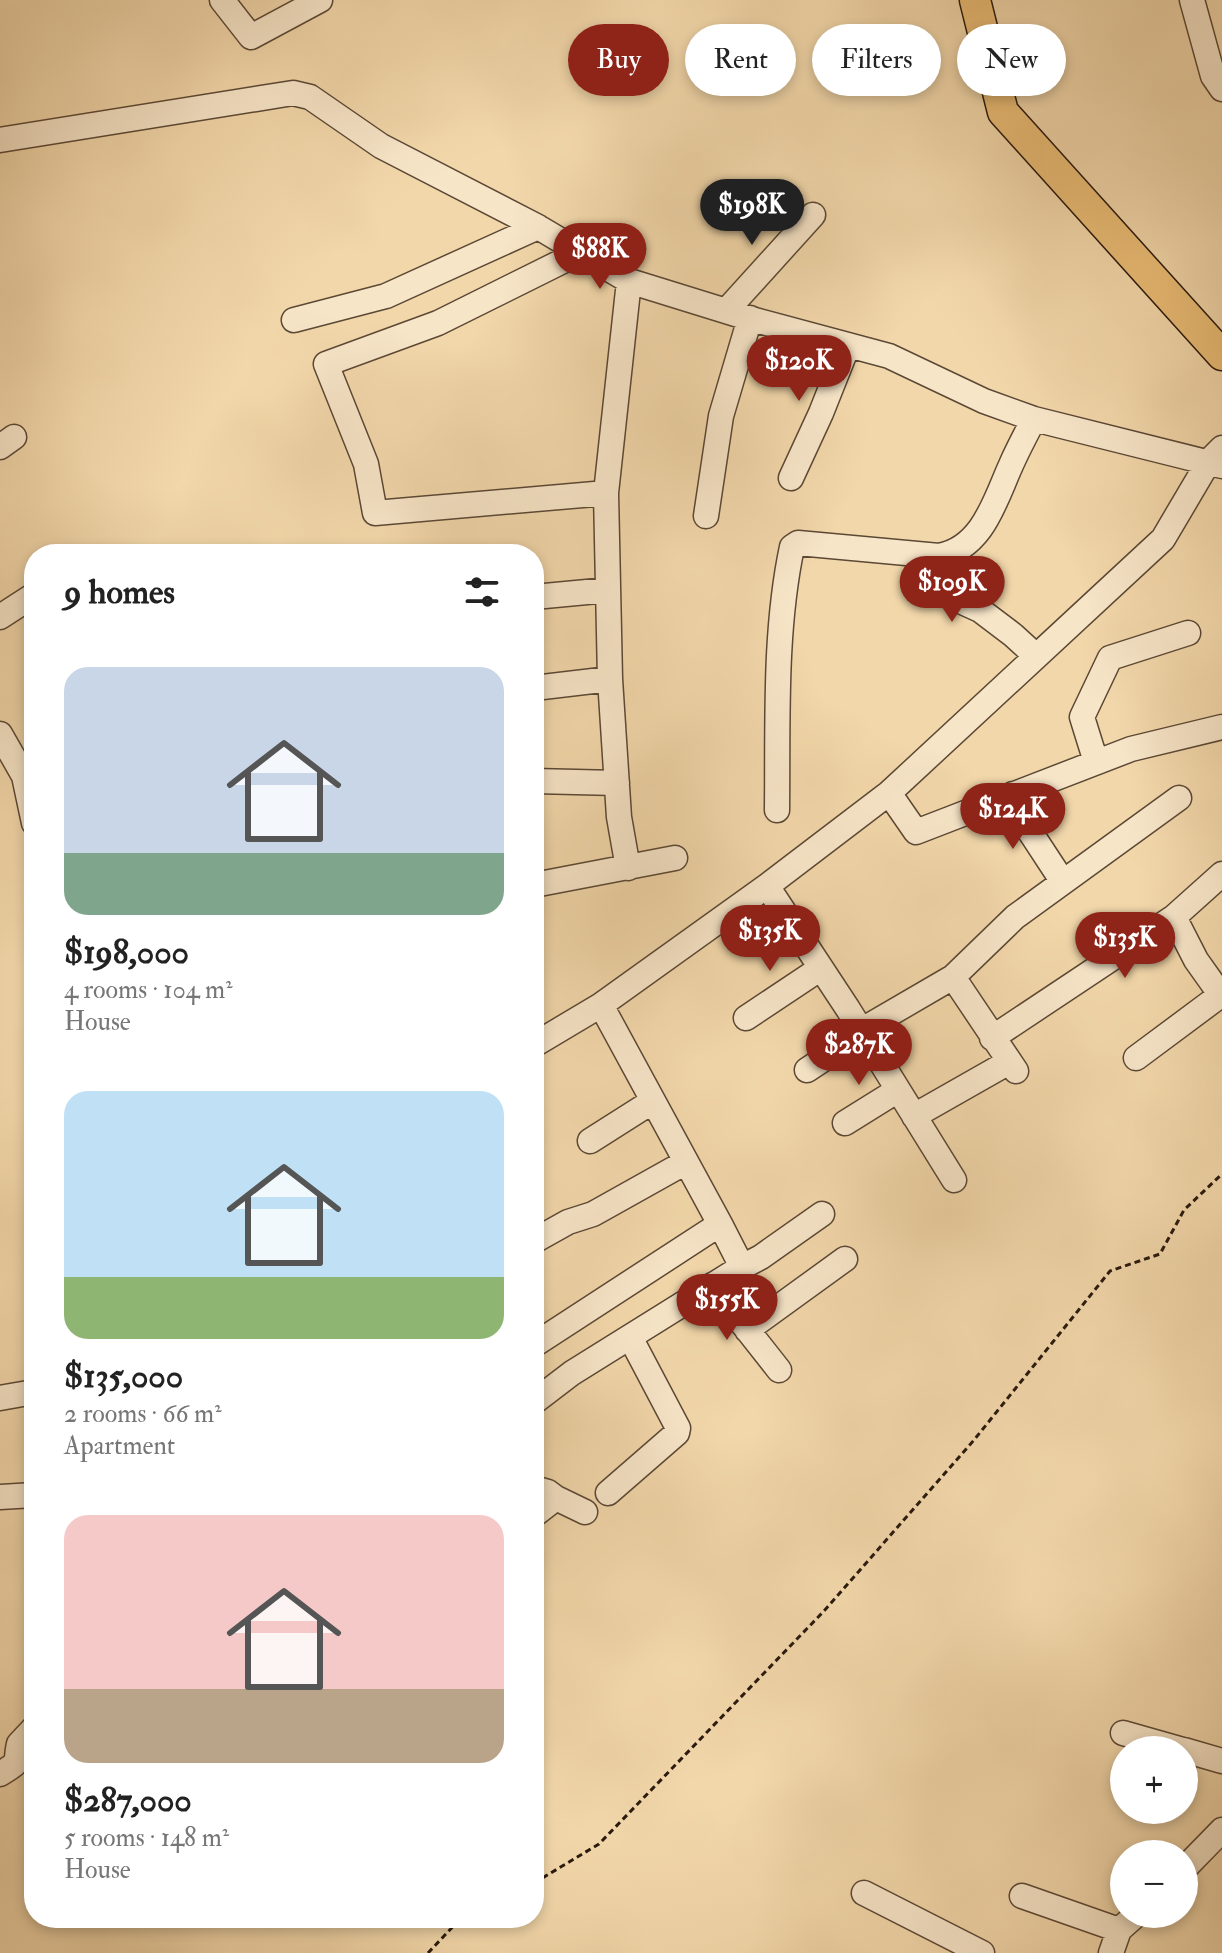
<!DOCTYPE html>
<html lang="en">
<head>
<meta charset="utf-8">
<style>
	body { margin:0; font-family:"IM FELL Double Pica",serif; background:#f6f6f6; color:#222; height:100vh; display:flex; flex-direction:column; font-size:30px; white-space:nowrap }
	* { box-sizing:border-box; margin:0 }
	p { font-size:26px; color:#767676 }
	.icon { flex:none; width:44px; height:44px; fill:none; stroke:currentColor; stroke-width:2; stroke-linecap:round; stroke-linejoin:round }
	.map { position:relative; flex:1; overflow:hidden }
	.sheet { position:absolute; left:24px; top:544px; width:520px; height:1384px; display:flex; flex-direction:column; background:#fff; border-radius:32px; box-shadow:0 4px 12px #0003 }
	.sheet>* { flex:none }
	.top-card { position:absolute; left:568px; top:24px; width:534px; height:72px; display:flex; gap:16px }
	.tools { position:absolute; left:1110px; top:1736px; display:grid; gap:16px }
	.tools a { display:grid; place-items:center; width:88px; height:88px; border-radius:50%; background:#fff; box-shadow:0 4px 12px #0003; font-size:40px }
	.price { position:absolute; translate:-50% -68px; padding:0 18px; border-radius:28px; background:#8f2418; color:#fff; font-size:26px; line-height:52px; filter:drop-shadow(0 2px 4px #0008) }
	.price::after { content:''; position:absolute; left:50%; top:48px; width:24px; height:18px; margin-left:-12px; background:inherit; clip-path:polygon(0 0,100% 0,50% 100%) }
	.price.on { background:#222; color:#fff }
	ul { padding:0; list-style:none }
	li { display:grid; align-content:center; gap:16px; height:424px; padding:0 40px }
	li span { display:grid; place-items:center; height:248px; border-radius:24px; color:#555 }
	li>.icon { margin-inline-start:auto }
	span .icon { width:144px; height:144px; fill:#fffc; stroke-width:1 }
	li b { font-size:34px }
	h2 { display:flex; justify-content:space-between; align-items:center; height:96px; padding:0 40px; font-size:34px }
	.chip { padding:0 28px; border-radius:36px; background:#fff; box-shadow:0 4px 12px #0003; font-size:28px; line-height:72px }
	.chip.on { background:#8f2418; color:#fff }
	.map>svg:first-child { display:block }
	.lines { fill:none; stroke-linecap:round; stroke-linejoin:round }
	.minor-casing { stroke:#5b4835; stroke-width:27 }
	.major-casing { stroke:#29190e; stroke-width:33 }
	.path { stroke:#29190e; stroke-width:3; stroke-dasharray:6 4; stroke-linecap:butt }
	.minor { stroke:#f7e5c8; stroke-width:24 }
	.major { stroke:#e9bc75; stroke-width:30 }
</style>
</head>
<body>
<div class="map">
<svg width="1222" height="1953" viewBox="0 0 1222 1953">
	<rect width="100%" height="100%" fill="#f2d7aa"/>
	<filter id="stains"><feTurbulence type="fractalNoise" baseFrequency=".0025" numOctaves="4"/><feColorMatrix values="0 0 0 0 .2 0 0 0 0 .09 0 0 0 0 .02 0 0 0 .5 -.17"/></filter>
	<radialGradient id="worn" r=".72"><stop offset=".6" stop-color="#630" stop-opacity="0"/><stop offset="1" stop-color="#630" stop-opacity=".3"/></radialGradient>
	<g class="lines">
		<defs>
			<path id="minor" d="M222 0 251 37 320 0
				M1192 0 1213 76 1222 89
				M0 140 293 93 310 97 381 146 538 227 629 281 755 320 889 356 984 401 1034 419 1222 466
				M581 252 438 323 326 364 366 464 375 513 606 493
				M726 311 813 215
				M294 320 386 296 538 227
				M0 447 14 437
				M791 478 821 413 848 345
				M706 516 721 416 750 318
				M944 555 945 590 949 596 980 610 1013 635 1036 656
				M534 597 608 590
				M0 617 34 595
				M534 688 610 679
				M0 734 24 776 34 823
				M1096 762 1082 717 1110 658 1188 633
				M534 781 617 783
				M889 793 916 832 1131 749 1222 727
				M1013 794 1023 821 1063 882
				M777 810C778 723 774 632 792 547L798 543 939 556C983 548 995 500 1011 465 1018 449 1026 434 1034 419
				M628 868 619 817 610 679 606 493 629 281
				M534 885 675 858
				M767 886 848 1009 954 1180
				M953 977 1016 1071
				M746 1018 821 968
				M862 1030 953 977 1015 917 1179 798
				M992 1038 1174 917 1222 874
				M534 1045 601 1005
				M1136 1058 1218 997V991L1196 960 1174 917
				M807 1070 863 1033
				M914 1116 1009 1062
				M845 1123 898 1090
				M590 1141 653 1101
				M534 1241 568 1222 593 1214 686 1162
				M742 1267 761 1257 822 1214
				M712 1285 779 1370
				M747 1330 845 1259
				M534 1345 720 1224 601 1005 767 886 889 793 1163 539 1209 461 1222 448
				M0 1398 34 1392
				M534 1402 572 1373 742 1267 720 1224
				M534 1488 548 1492 556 1498 534 1515
				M608 1493 677 1433 678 1428 630 1337
				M0 1497 34 1495
				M556 1498 585 1512
				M1123 1733 1183 1750
				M1184 1750 1222 1761
				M0 1774C23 1760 14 1765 19 1744L34 1728
				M1184 1869 1222 1830
				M864 1893 982 1953
				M1022 1896 1119 1930
				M1111 1953 1119 1930 1137 1914"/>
			<path id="major" d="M975 0 1003 112 1222 355"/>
		</defs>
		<use href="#minor" class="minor-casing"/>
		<use href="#major" class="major-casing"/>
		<path class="path" d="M534 1883 599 1844 824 1611 974 1440 1110 1271 1160 1254 1184 1210 1222 1174
			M428 1953 461 1918"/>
		<use href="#minor" class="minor"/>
		<use href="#major" class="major"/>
	</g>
	<rect width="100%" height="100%" filter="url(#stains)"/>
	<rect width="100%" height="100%" fill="url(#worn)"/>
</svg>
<div class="tools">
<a>+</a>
<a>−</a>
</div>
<b class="price on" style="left:752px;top:247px">$198K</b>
<b class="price" style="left:600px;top:291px">$88K</b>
<b class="price" style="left:799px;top:403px">$120K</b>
<b class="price" style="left:952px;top:624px">$109K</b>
<b class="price" style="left:1013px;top:851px">$124K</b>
<b class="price" style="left:770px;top:973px">$135K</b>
<b class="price" style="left:1125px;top:980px">$135K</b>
<b class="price" style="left:859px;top:1087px">$287K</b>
<b class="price" style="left:727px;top:1342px">$155K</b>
<div class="top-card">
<a class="chip on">Buy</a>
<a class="chip">Rent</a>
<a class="chip">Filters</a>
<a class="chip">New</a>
</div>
<section class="sheet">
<h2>9 homes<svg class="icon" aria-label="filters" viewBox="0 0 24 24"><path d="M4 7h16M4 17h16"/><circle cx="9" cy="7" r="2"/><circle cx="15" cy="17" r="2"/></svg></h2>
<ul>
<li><span style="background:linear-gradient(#c9d6e8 75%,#7fa58c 0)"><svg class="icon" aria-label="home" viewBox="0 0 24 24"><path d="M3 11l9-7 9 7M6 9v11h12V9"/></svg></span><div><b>$198,000</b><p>4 rooms · 104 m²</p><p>House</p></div></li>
<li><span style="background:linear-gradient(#bfe0f5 75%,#8fb573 0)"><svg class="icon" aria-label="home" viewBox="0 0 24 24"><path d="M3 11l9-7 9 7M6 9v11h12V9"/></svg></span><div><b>$135,000</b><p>2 rooms · 66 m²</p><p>Apartment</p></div></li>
<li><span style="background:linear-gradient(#f6c9c9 70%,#b9a48a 0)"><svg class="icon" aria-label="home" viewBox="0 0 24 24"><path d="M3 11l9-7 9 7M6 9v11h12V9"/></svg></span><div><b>$287,000</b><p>5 rooms · 148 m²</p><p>House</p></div></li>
</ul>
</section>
</div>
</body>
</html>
